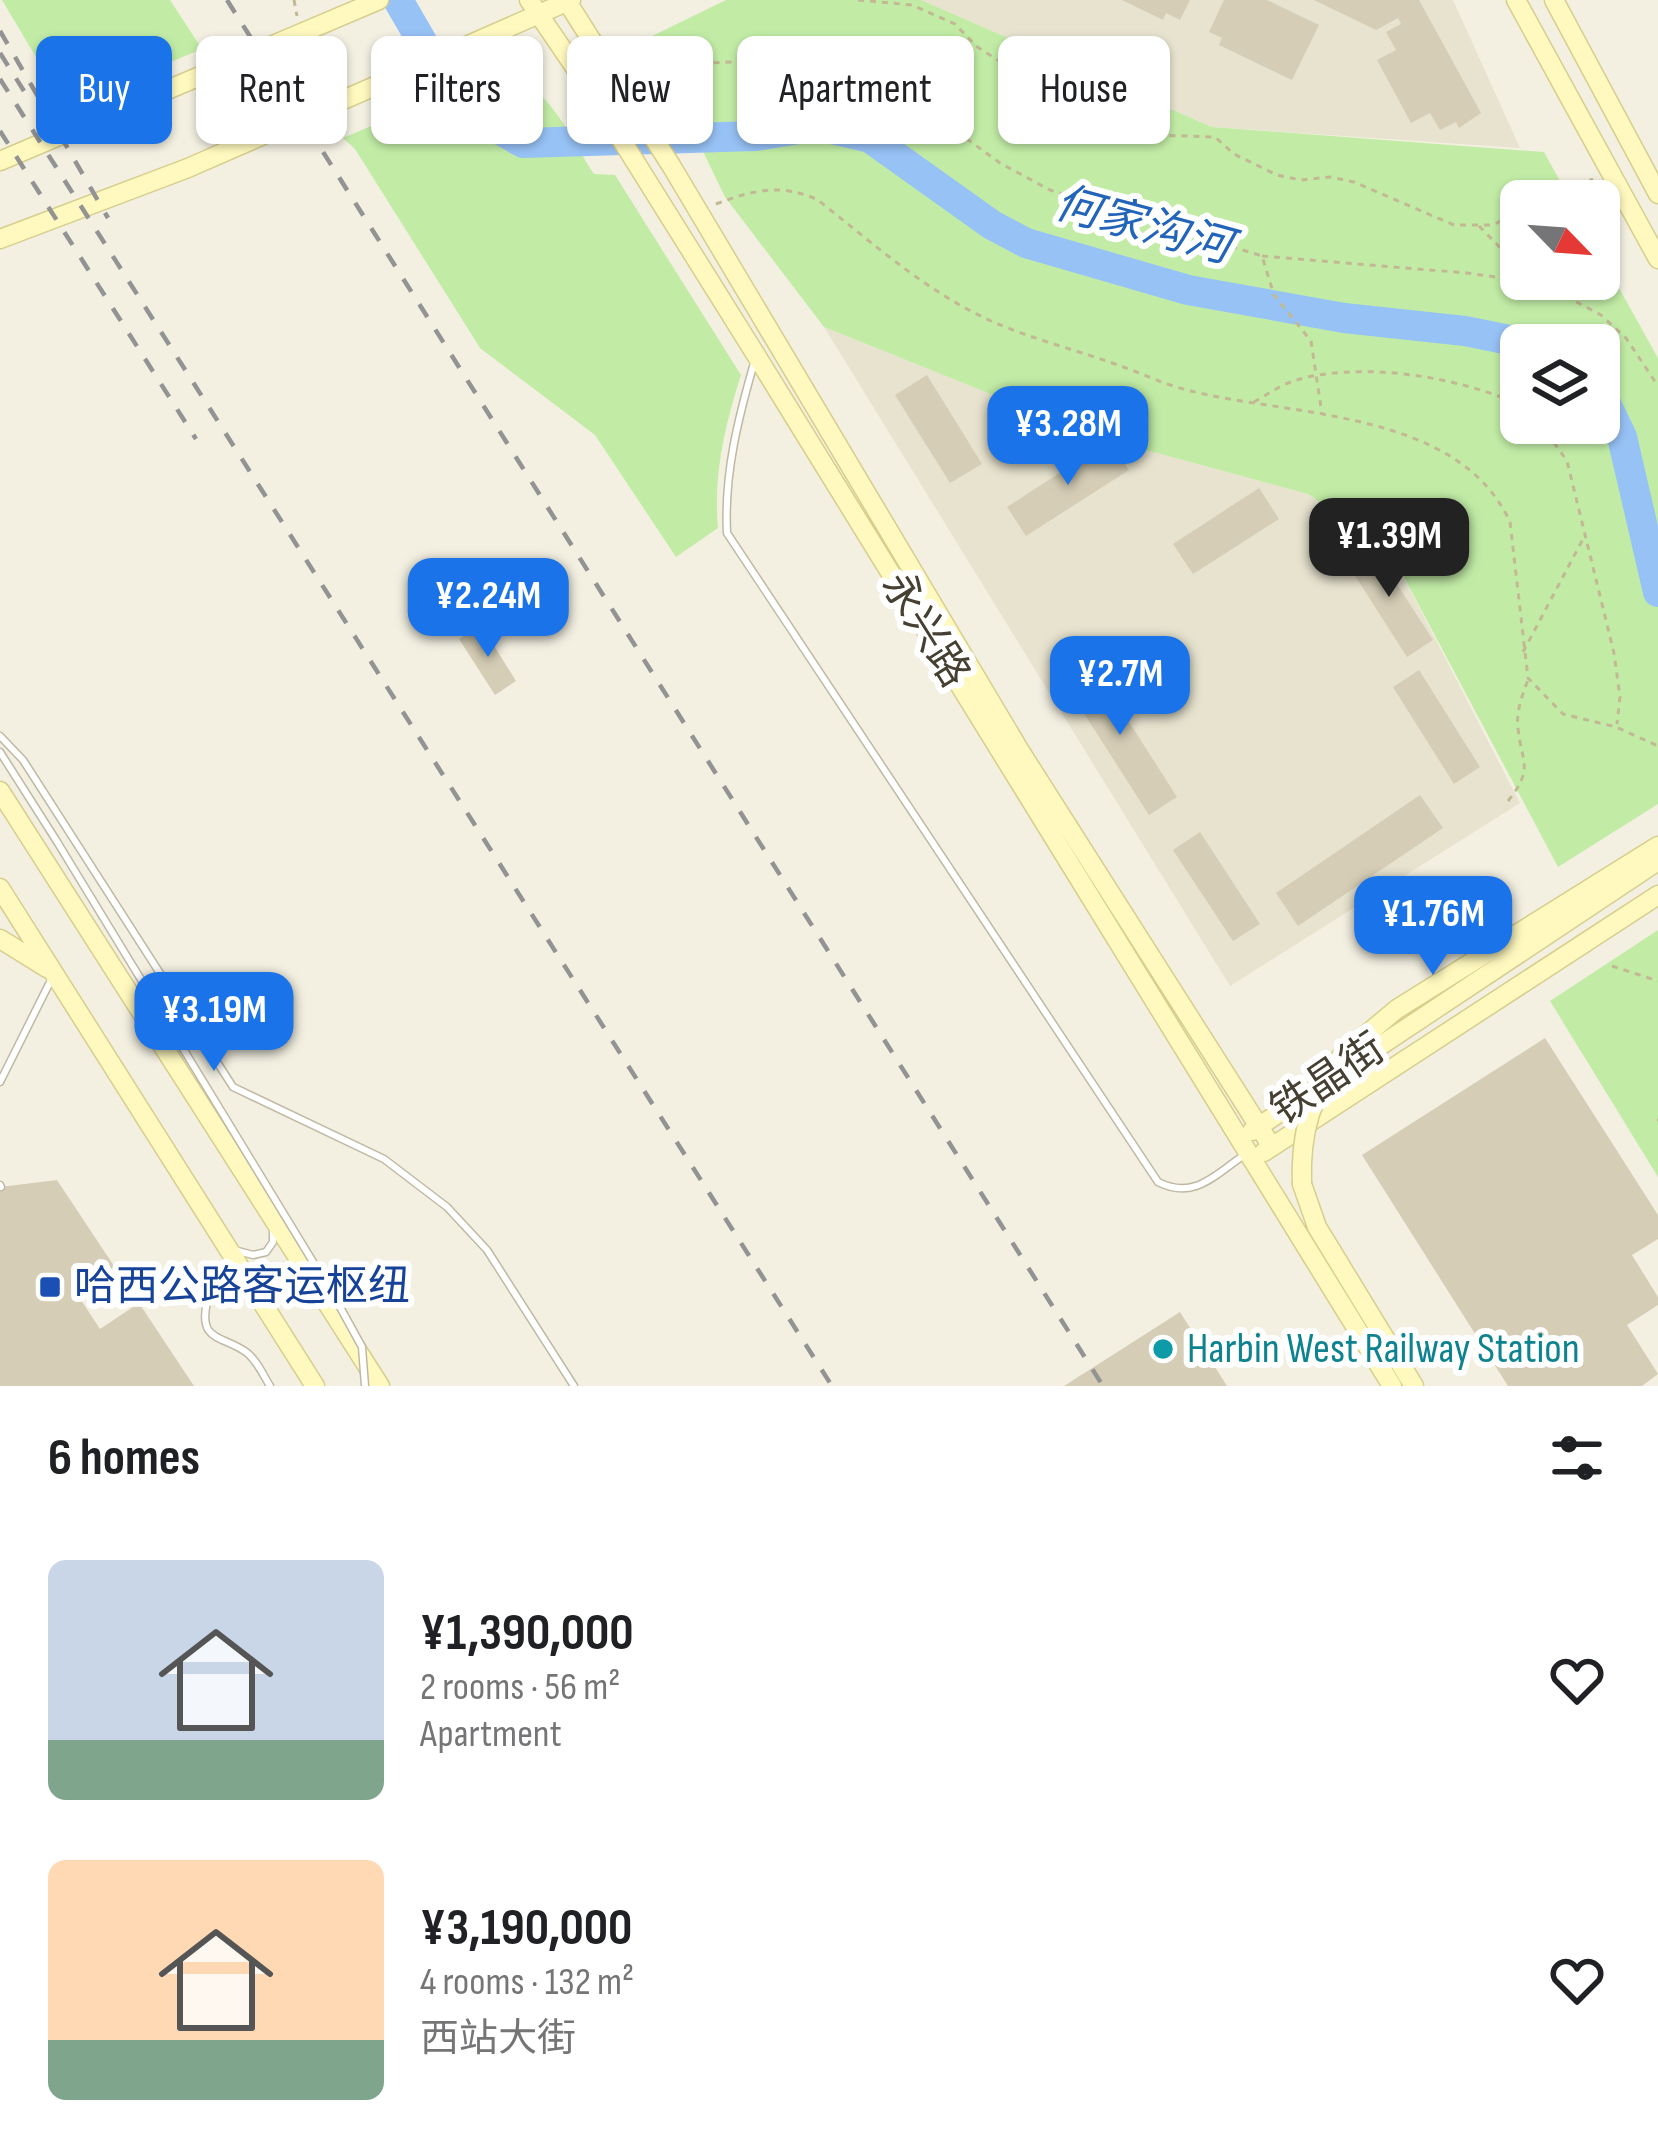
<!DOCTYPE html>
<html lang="en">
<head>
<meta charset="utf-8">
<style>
	body { margin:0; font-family:"Sofia Sans Condensed","Noto Sans SC",sans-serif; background:#f2f2f2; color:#202124; height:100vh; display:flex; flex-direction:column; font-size:45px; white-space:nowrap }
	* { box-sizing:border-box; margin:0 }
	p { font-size:39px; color:#757577 }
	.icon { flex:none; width:66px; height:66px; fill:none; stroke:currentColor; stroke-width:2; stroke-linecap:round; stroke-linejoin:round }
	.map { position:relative; height:1386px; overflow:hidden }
	.drawer { display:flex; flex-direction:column; background:#fff; flex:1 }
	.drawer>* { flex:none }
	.hud { position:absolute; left:36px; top:36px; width:1587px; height:108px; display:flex; gap:24px }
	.needle { width:78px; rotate:115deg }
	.tools { position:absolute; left:1500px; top:180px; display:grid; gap:24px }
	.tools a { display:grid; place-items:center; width:120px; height:120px; border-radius:18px; background:#fff; box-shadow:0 3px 9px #0004; font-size:60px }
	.price { position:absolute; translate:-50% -102px; padding:0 27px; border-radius:24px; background:#1a73e8; color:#fff; font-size:39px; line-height:78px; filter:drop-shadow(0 3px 6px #0008) }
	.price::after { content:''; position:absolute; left:50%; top:72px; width:36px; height:27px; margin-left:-18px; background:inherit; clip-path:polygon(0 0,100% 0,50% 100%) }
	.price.active { background:#222; color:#fff }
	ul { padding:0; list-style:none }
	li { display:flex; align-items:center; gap:36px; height:300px; padding:0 48px }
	li span { display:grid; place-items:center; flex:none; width:336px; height:240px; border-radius:18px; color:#555 }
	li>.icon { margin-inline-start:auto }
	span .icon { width:144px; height:144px; fill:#fffc; stroke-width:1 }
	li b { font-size:51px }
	h2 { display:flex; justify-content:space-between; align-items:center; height:144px; padding:0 48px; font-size:51px }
	.tag { padding:0 42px; border-radius:18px; background:#fff; box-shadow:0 3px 9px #0004; font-size:42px; line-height:108px }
	.tag.active { background:#1a73e8; color:#fff }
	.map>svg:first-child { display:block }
	.residential { fill:#e7e3cf }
	.green { fill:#c2eca6; fill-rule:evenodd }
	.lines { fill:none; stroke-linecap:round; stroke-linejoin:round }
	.river { stroke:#97c2f6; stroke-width:30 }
	.building { fill:#d5cdb6 }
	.lane-casing { stroke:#bfb9a4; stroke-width:9 }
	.secondary-casing { stroke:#d7ce8d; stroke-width:21 }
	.path { stroke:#c2b894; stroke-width:3; stroke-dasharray:6 6; stroke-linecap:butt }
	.lane { stroke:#fff; stroke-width:6 }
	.secondary { stroke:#fff9bf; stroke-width:18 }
	.rail { stroke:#939393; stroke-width:4.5; stroke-dasharray:15 15; stroke-linecap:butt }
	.lane-bridge-casing { stroke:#bfb9a4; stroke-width:9; stroke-linecap:butt }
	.secondary-bridge-casing { stroke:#d7ce8d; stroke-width:21; stroke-linecap:butt }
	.lane-bridge { stroke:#fff; stroke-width:6 }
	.secondary-bridge { stroke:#fff9bf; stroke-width:18 }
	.transit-dot { fill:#1a4fb4; stroke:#fff; stroke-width:4.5 }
	.culture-dot { fill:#0f9aa8; stroke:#fff; stroke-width:4.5 }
	.labels { text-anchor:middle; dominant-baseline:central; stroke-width:12; stroke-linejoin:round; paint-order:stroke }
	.street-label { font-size:42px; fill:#454032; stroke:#fff }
	.transit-label { font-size:42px; fill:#164399; stroke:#fff; text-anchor:start }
	.culture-label { font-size:42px; fill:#0d838f; stroke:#fff; text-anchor:start }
	.water-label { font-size:45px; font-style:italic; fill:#2264b9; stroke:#fff }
</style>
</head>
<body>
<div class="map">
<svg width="1658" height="1386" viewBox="0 0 1658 1386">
	<rect width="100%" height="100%" fill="#f3f0e2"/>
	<path class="residential" d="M921 0H1453L1520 148 1212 127Z
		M824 327 1098 437 1308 494 1389 549 1520 803 1230 986Z"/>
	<path class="green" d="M2 0H170L202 49 65 106Z
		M726 0H921L1212 127 1544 152 1571 201H1521V279H1599V252L1658 358V804L1558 867 1389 549 1308 494 1098 437 824 327 725 197 648 38ZM1521 345H1599V423H1521Z
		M496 73C545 75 570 138 594 174L615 175 741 375C725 425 713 475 718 528L676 557 595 435 480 348 355 149 343 138Z
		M1658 930V1177L1550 1001Z"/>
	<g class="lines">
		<path class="river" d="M398 0 460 107 523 143 756 136 818 126 870 138 992 225 1026 243 1188 290 1344 318 1465 331 1534 345
			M1599 389 1622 437 1658 592"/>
	</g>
	<path class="building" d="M1122 0H1190L1180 20 1166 13 1163 20Z
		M1224 0H1267L1319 25 1292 80 1219 45 1222 38 1209 32Z
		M1314 0H1419L1481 113 1459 128 1456 122 1440 130 1430 113 1411 123 1377 60 1396 50 1386 32 1401 24 1398 18 1376 30Z
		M927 375 982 464 950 483 895 395Z
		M1110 440 1129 470 1026 536 1007 507Z
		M1259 488 1279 519 1193 574 1173 544Z
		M1371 544 1433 640 1407 657 1345 560Z
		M481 625 516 681 495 695 459 639Z
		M1090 661 1177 797 1149 815 1062 679Z
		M1419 670 1480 767 1454 784 1393 687Z
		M1420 795 1443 828 1298 926 1276 893Z
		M1200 832 1260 924 1233 941 1173 850Z
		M1545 1038 1658 1215V1239L1632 1255 1658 1297V1305L1627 1325 1658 1374 1642 1386H1508L1362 1155Z
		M57 1180 120 1275 81 1300 100 1329 139 1303 194 1386H0V1187Z
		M1180 1312 1227 1386H1064Z"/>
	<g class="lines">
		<defs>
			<path id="lane" d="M754 363C738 419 724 474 727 533L1158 1182C1194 1200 1213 1176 1243 1156
				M0 736 23 760 233 1087 384 1159 447 1207 487 1250 574 1386
				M0 752 56 840
				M0 1082 53 976
				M0 1185 1 1187
				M238 1251 253 1255 266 1252 273 1242V1230
				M253 1297 240 1290 221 1288 207 1302C198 1342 222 1335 246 1352 257 1360 263 1375 270 1386"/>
			<path id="secondary" d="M529 0 591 91 756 355 1392 1386
				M566 0 672 167 1020 751 1272 1147
				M1516 0 1658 259
				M1554 0 1658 194
				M0 161 379 0
				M0 239 188 168 571 0
				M0 791 380 1386
				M0 888 315 1386
				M0 939 47 968
				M1343 1054 1397 1009 1658 846
				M1252 1131 1658 861
				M1264 1152 1658 895
				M1302 1184 1317 1227 1414 1386"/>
		</defs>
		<use href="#lane" class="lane-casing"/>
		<use href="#secondary" class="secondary-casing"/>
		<path class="path" d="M294 0 297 16
			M858 0 912 5 955 24 976 46 1024 77 1088 96 1135 128 1156 135 1215 137 1234 154 1277 175 1301 180 1330 177 1354 182 1454 225H1492L1521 212
			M642 55 709 63 753 61 804 52 930 112 1000 163 1050 190 1262 256 1274 295 1311 341 1322 414
			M1546 201 1593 179
			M716 204C753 190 782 183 818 200 875 245 930 295 998 324 1036 340 1079 351 1118 365 1141 373 1163 384 1187 390 1291 417 1458 409 1510 522L1528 678 1563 714 1616 727 1658 746
			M1479 226 1521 269
			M1262 256 1467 273 1539 283
			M1534 279 1601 315 1626 338 1658 386
			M1254 402C1265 396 1276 388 1288 383 1352 359 1461 376 1521 406
			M1540 423 1567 461 1614 653 1620 697 1617 724
			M1523 652 1583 539
			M1508 801C1534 768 1522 765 1518 728 1516 711 1522 696 1528 680
			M1612 966 1658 981
			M1657 1120H1658"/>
		<use href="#lane" class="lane"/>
		<use href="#secondary" class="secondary"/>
		<path class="rail" d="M227 0 1103 1386
			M0 31 108 218
			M0 53 24 91
			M0 79 832 1386
			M0 131 196 439"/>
		<defs>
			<path id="lane-bridge" d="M56 840 335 1298 362 1347 365 1386"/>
			<path id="secondary-bridge" d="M1302 1184C1300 1133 1311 1094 1343 1054"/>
		</defs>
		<use href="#lane-bridge" class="lane-bridge-casing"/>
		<use href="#secondary-bridge" class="secondary-bridge-casing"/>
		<use href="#lane-bridge" class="lane-bridge"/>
		<use href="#secondary-bridge" class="secondary-bridge"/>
	</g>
	<rect class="transit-dot" x="38" y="1275" width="24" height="24" rx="6"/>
	<circle class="culture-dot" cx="1163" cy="1349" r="12"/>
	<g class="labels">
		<g class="street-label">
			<text transform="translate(925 630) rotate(58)">永兴路</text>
			<text transform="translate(1328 1080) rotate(-34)">铁晶街</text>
		</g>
		<g class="transit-label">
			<text x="74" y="1287">哈西公路客运枢纽</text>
		</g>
		<g class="culture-label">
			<text x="1187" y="1349">Harbin West Railway Station</text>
		</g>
		<g class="water-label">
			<text transform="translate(1143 226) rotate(15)">何家沟河</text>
		</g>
	</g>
</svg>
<div class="tools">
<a><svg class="needle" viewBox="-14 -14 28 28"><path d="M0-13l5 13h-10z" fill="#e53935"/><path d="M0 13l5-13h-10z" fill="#757577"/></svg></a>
<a><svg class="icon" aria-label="layers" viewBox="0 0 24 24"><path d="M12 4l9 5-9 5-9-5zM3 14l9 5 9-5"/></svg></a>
</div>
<b class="price" style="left:1068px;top:488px">¥3.28M</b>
<b class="price active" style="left:1389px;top:600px">¥1.39M</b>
<b class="price" style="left:488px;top:660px">¥2.24M</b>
<b class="price" style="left:1120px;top:738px">¥2.7M</b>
<b class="price" style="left:1433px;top:978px">¥1.76M</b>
<b class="price" style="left:214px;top:1074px">¥3.19M</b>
<div class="hud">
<a class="tag active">Buy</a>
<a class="tag">Rent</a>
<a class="tag">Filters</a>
<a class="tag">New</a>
<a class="tag">Apartment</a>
<a class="tag">House</a>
</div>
</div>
<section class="drawer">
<h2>6 homes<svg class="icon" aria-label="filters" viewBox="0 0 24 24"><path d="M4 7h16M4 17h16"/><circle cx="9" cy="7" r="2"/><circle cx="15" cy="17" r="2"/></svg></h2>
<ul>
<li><span style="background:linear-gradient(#c9d6e8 75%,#7fa58c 0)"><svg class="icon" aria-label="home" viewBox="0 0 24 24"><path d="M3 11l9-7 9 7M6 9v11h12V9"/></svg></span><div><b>¥1,390,000</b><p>2 rooms · 56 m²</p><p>Apartment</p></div><svg class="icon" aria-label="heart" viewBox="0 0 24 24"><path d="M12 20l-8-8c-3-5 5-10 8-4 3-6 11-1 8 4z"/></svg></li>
<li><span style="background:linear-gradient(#ffd9b3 75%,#7fa58c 0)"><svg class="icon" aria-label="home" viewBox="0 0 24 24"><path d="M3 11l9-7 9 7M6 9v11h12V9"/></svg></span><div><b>¥3,190,000</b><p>4 rooms · 132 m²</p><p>西站大街</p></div><svg class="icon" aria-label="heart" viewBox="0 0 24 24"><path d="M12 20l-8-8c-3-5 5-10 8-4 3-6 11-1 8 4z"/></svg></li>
</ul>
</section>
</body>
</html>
